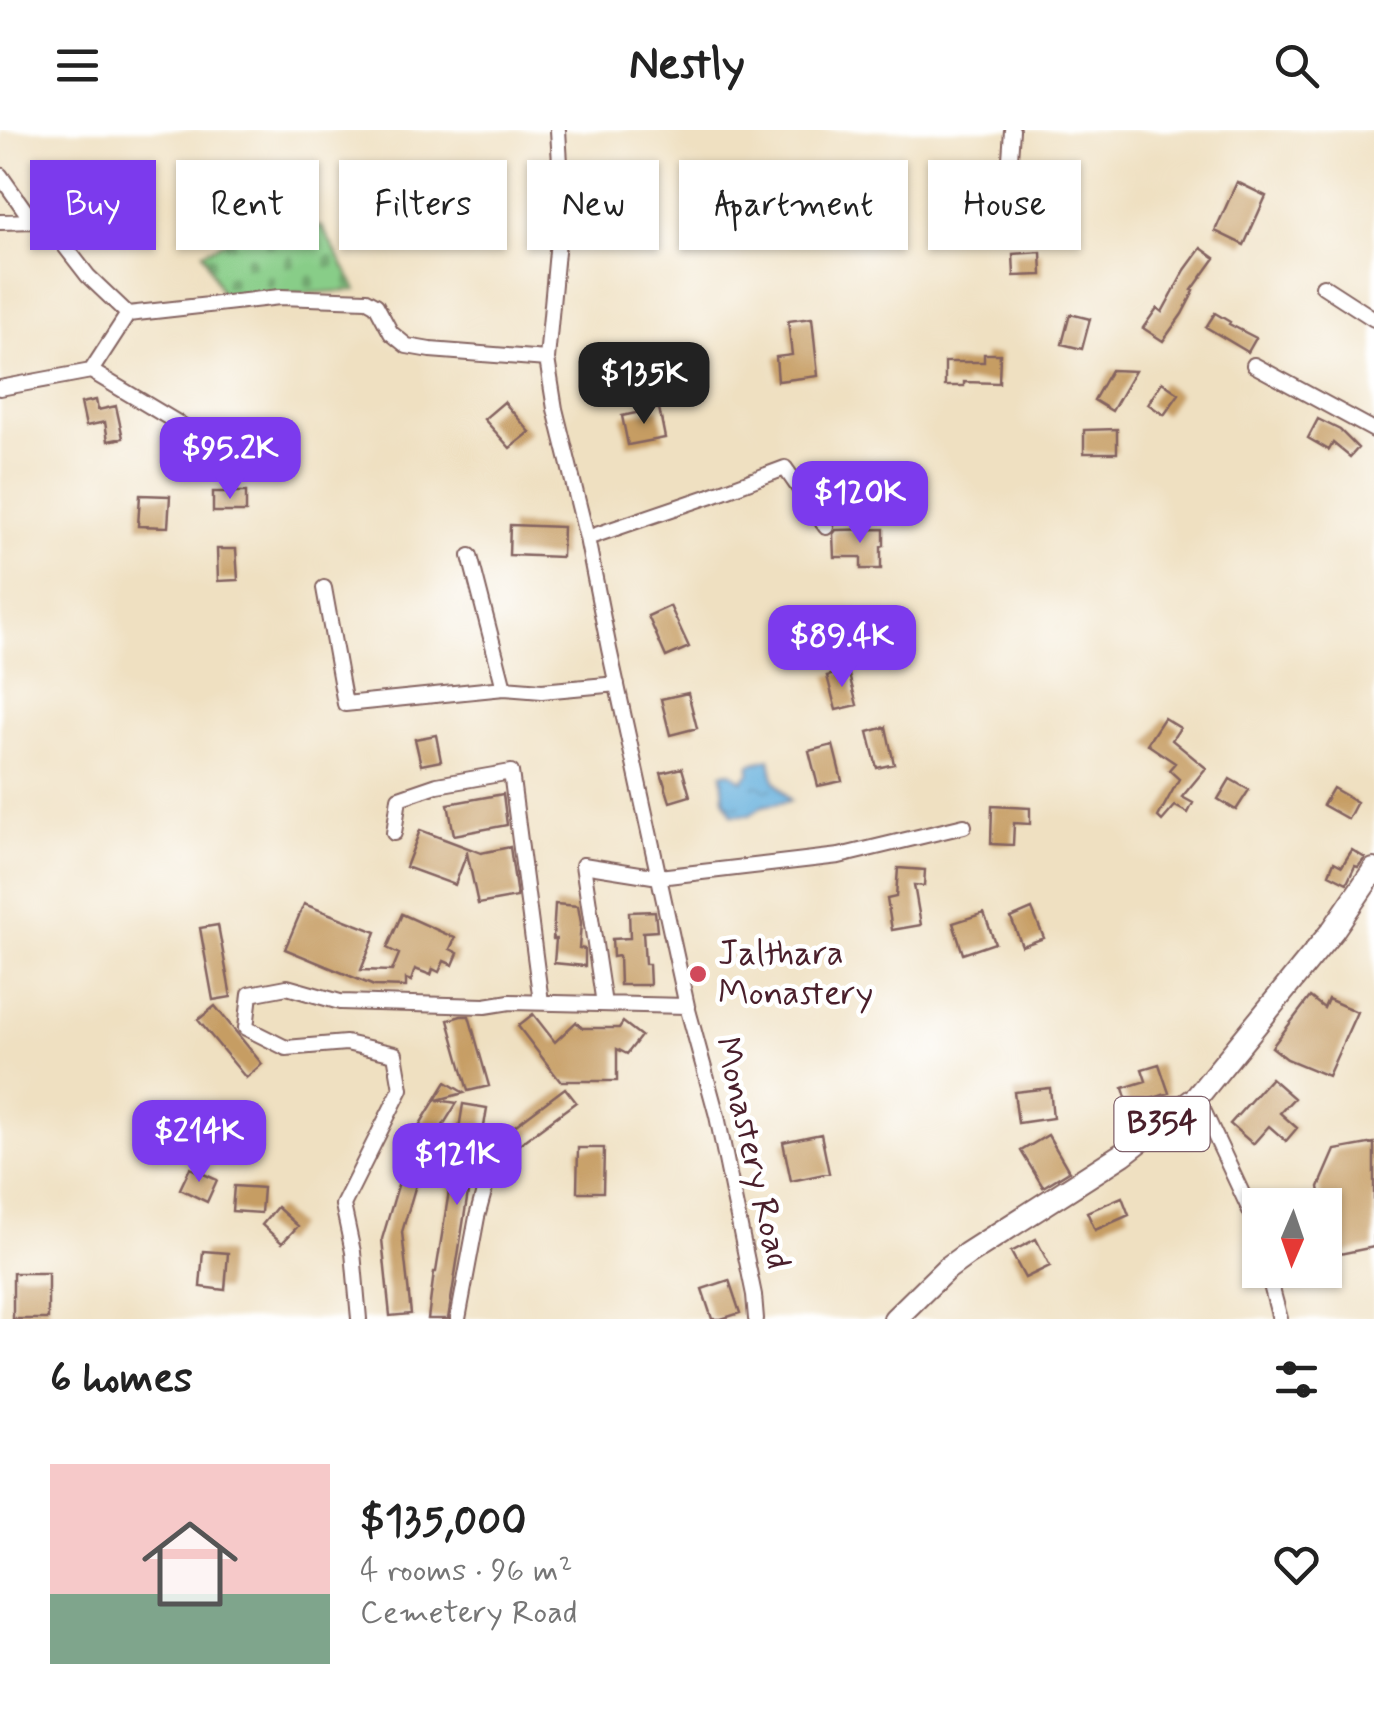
<!DOCTYPE html>
<html lang="en">
<head>
<meta charset="utf-8">
<style>
	body { margin:0; font-family:Mynerve,sans-serif; background:#f2f2f2; color:#222; height:100vh; display:flex; flex-direction:column; font-size:38px; white-space:nowrap }
	* { box-sizing:border-box; margin:0 }
	p { font-size:32px; color:#767676 }
	.icon { flex:none; width:55px; height:55px; fill:none; stroke:currentColor; stroke-width:2; stroke-linecap:round; stroke-linejoin:round }
	.map { position:relative; height:1189px; overflow:hidden }
	.drawer { display:flex; flex-direction:column; background:#fff; flex:1 }
	.drawer>* { flex:none }
	.banner { position:absolute; left:30px; top:30px; width:1315px; height:90px; display:flex; gap:20px }
	.needle { width:65px; rotate:182deg }
	.buttons { position:absolute; left:1242px; top:1058px; display:grid; gap:20px }
	.buttons a { display:grid; place-items:center; width:100px; height:100px; border-radius:0px; background:#fff; box-shadow:0 2px 8px #0004; font-size:50px }
	.price { position:absolute; translate:-50% -85px; padding:0 22px; border-radius:20px; background:#7c3aed; color:#fff; font-size:32px; line-height:65px; filter:drop-shadow(0 2px 5px #0008) }
	.price::after { content:''; position:absolute; left:50%; top:60px; width:30px; height:22px; margin-left:-15px; background:inherit; clip-path:polygon(0 0,100% 0,50% 100%) }
	.price.on { background:#222; color:#fff }
	ul { padding:0; list-style:none }
	li { display:flex; align-items:center; gap:30px; height:250px; padding:0 50px }
	li+li { border-top:2px solid #e0e0e0 }
	li span { display:grid; place-items:center; flex:none; width:280px; height:200px; border-radius:0px; color:#555 }
	li>.icon { margin-inline-start:auto }
	span .icon { width:120px; height:120px; fill:#fffc; stroke-width:1 }
	li b { font-size:42px }
	h2 { display:flex; justify-content:space-between; align-items:center; height:120px; padding:0 50px; font-size:42px }
	.tag { padding:0 35px; border-radius:0px; background:#fff; box-shadow:0 2px 8px #0004; font-size:35px; line-height:90px }
	.tag.on { background:#7c3aed; color:#fff }
	header { display:flex; justify-content:space-between; align-items:center; height:130px; padding:0 50px; background:#fff; font-size:45px; font-weight:700 }
	.map>svg:first-child { display:block }
	.cemetery { fill:url(#cemetery-stones); stroke:#69765a; stroke-width:2.5 }
	.water { fill:url(#water-ripples); stroke:#576784; stroke-width:2.5 }
	.building { fill:#c69d64 }
	.lines { fill:none; stroke-linecap:round; stroke-linejoin:round }
	.minor-casing { stroke:#846360; stroke-width:18 }
	.primary-casing { stroke:#846360; stroke-width:26 }
	.minor { stroke:#fff; stroke-width:14 }
	.primary { stroke:#fff; stroke-width:22 }
	.poi-dot { fill:#d1495b; stroke:#fff; stroke-width:4 }
	.labels { text-anchor:middle; dominant-baseline:central; stroke-width:9; stroke-linejoin:round; paint-order:stroke }
	.shield { fill:#fff; stroke:#80626b; stroke-width:2.5 }
	.shield-label { font-size:32px; font-weight:bold; fill:#4a1f2b }
	.poi-label { font-size:35px; fill:#4a1f2b; stroke:#fff; text-anchor:start }
	.street-label { font-size:35px; fill:#4a1f2b; stroke:#fff }
</style>
</head>
<body>
<header><svg class="icon" aria-label="menu" viewBox="0 0 24 24"><path d="M4 6h16M4 12h16M4 18h16"/></svg>Nestly<svg class="icon" aria-label="search" viewBox="0 0 24 24"><circle cx="10" cy="10" r="6"/><path d="M15 15l6 6"/></svg></header>
<div class="map">
<svg width="1374" height="1189" viewBox="0 0 1374 1189">
	<defs>
		<pattern id="cemetery-stones" width="16" height="16" patternUnits="userSpaceOnUse" patternTransform="scale(2.5)"><rect width="16" height="16" fill="#88cd88"/><path d="M2 7V4a2 2 0 0 1 4 0v3zM10 15v-3a2 2 0 0 1 4 0v3z" fill="#71a66f"/></pattern>
		<pattern id="water-ripples" width="26" height="14" patternUnits="userSpaceOnUse" patternTransform="scale(2.5)"><rect width="26" height="14" fill="#64afdc"/><path d="M2 4q2-2 4 0t4 0M15 11q2-2 4 0t4 0" fill="none" stroke="#548eb3"/></pattern>
	</defs>
	<rect width="100%" height="100%" fill="#fff"/>
	<filter id="ink" filterUnits="userSpaceOnUse"><feTurbulence type="fractalNoise" baseFrequency=".01" numOctaves="2"/><feDisplacementMap in="SourceGraphic" scale="20" xChannelSelector="R" yChannelSelector="G"/><feConvolveMatrix kernelMatrix="1 2 1 2 8 2 1 2 1" color-interpolation-filters="sRGB"/></filter>
	<filter id="wash" filterUnits="userSpaceOnUse"><feTurbulence type="fractalNoise" baseFrequency=".0048" numOctaves="4" result="noise"/><feDisplacementMap in="SourceGraphic" scale="40" xChannelSelector="R" yChannelSelector="G"/><feGaussianBlur stdDeviation="2.25" result="paint"/><feColorMatrix in="noise" values="0 0 0 0 0 0 0 0 0 0 0 0 0 0 0 0 0 1.4 0 .05"/><feComposite in="paint" operator="in"/></filter>
	<g filter="url(#wash)">
		<rect width="100%" height="100%" fill="#efe0c1"/>
		<path class="cemetery" d="M269 91 322 97 357 160 224 169 203 122Z"/>
		<path class="water" d="M770 629 774 650 791 671 763 676 750 685H732L724 669 722 643 731 642 742 651 749 643 750 634Z"/>
		<g id="blocks">
			<path class="building" d="M1237 52 1266 66 1244 115 1215 101Z
				M1024 56H1050V73H1046V102H1018L1017 82H1023Z
				M1201 118 1215 128 1192 160 1194 161 1182 184 1163 211 1143 198 1157 178 1162 182 1185 140Z
				M1041 122 1042 145 1014 146 1013 124Z
				M1215 183 1230 192 1229 194 1256 208 1248 222 1206 197Z
				M1070 184 1090 189 1082 219 1062 214Z
				M812 188 818 246 778 251 776 227 792 225 788 191Z
				M984 224H1000L999 253 964 252V256H945V232H984Z
				M1111 240 1135 241 1112 281 1094 270Z
				M1162 252 1179 264 1164 285 1148 274Z
				M96 270 98 280 116 276 123 308 108 311 105 292 86 296 81 273Z
				M504 272 530 302 510 318 484 289Z
				M659 278 665 308 628 315 622 286Z
				M1318 289 1340 300 1358 318 1350 327 1333 313 1329 320 1308 308Z
				M1117 299V323H1084V300Z
				M213 362H246V382H213Z
				M140 365 170 366 168 397 138 396Z
				M510 395 563 397 562 427 509 425Z
				M884 399V415L881 416V439H861V427H834L833 404 836 400Z
				M217 419H236L238 450 218 451Z
				M670 476 689 517 666 527 648 486Z
				M848 541 857 575 836 580 827 546Z
				M688 563 697 598 670 605 661 569Z
				M1164 588 1180 598 1172 610 1206 638 1182 667 1193 673 1188 683 1175 676 1162 691 1158 687 1179 649 1169 640 1175 633 1147 614Z
				M886 597 894 634 877 638 868 602Z
				M436 605 441 631 421 635 415 609Z
				M833 615 842 651 818 656 809 621Z
				M682 638 690 666 670 672 661 643Z
				M1230 649 1249 660 1236 680 1218 669Z
				M1333 658 1357 672 1348 689 1323 675Z
				M503 664 507 695 454 705 448 674Z
				M992 676 1030 678V694L1014 693 1013 715 991 714Z
				M420 700 481 723 510 717 517 767 478 774 467 723 455 755 406 737Z
				M1352 720 1365 728 1358 737 1355 736 1347 753 1329 744 1334 732 1342 736Z
				M898 738 925 740 924 756 914 755 921 795 892 800 887 769 896 767Z
				M304 774 376 802 361 840 392 841 399 824 387 818 402 784 455 808 450 819 458 823 453 835 444 831 439 842 433 839 431 845 415 839 411 851 406 849V857L374 856 285 819Z
				M555 774 578 776 581 793 579 818 585 819V836L554 833 556 809H553Z
				M1032 779 1044 808 1022 816 1011 788Z
				M655 781 657 801 643 802 645 834H649L650 855H620L619 826 613 827 612 809 630 808 629 782Z
				M984 783 995 813 963 824 953 793Z
				M218 795 231 867 213 870 200 798Z
				M1310 867 1324 878 1328 869 1357 882 1328 946 1287 929 1272 917Z
				M215 876 262 934 246 948 198 890Z
				M533 884 555 912 576 892 582 898H619L623 892 641 906 627 924 617 919V951H560L518 896Z
				M461 886H469L489 956 468 961 448 890Z
				M1159 934 1169 963 1145 971 1147 976 1130 981 1123 958 1146 951 1142 939Z
				M1271 948 1294 968 1280 983 1297 998 1286 1011 1269 996 1253 1014 1230 994Z
				M446 952 464 963 437 970 457 973 425 1024 402 1102 411 1184 390 1186 382 1109 409 1019 406 1017Z
				M565 958 576 972 514 1018 504 1004Z
				M1050 958 1053 988 1018 993 1014 962Z
				M463 974 487 978 475 1051 470 1050 448 1189H428L434 1142H436Z
				M821 1004 829 1043 791 1051 783 1012Z
				M1048 1005 1069 1041 1043 1057 1021 1021Z
				M1374 1013V1117L1325 1127V1101L1327 1100 1325 1075H1322L1319 1057 1335 1020Z
				M578 1018H604L603 1062H577Z
				M190 1038 217 1050 207 1072 180 1059Z
				M234 1056 263 1058 261 1083 232 1081Z
				M1122 1067 1129 1085 1095 1100 1087 1082Z
				M277 1077 298 1096 282 1113 262 1095Z
				M1036 1109 1050 1136 1025 1148 1011 1122Z
				M203 1121 228 1123 225 1160 200 1157Z
				M13 1143H48V1189H13Z
				M729 1150 740 1183 721 1189H712L702 1159Z"/>
		</g>
	</g>
	<g filter="url(#ink)">
		<use href="#blocks" fill-opacity="0" stroke="#846360" stroke-width="2.5"/>
		<g class="lines">
			<defs>
				<path id="minor" d="M558 0 562 67 547 229 555 279 587 408 609 519 687 876 717 986 754 1165 756 1189
					M0 45 26 82 57 106 88 146 128 184 280 167 367 170 376 175 391 203 407 216 430 220 547 229
					M1007 72 1012 0
					M0 92 36 91
					M1323 156 1374 189
					M1254 235 1374 300
					M91 241 128 184
					M0 258 91 241 188 299 238 307
					M587 408 710 366 785 338 826 397
					M470 426 504 558 542 561 617 554
					M324 458 345 574 504 558
					M394 703 399 668 437 655 511 642 541 872
					M604 874 583 735 659 747 839 726 964 696
					M1197 967 1254 1089 1260 1113
					M1267 1140 1280 1189
					M359 1189 353 1122 343 1075 401 959 395 924 346 913 286 918 246 898 250 864 287 857 340 872 485 876 510 872 687 876
					M458 1189 477 1087 491 1036"/>
				<path id="primary" d="M895 1189 945 1140 967 1124 1123 1024 1197 967 1333 800 1374 740"/>
			</defs>
			<use href="#minor" class="minor-casing"/>
			<use href="#primary" class="primary-casing"/>
			<use href="#minor" class="minor"/>
			<use href="#primary" class="primary"/>
		</g>
	</g>
	<circle class="poi-dot" cx="698" cy="844" r="10"/>
	<g class="labels">
		<rect class="shield" x="1114.5" y="967" width="95" height="54" rx="8"/>
		<g class="shield-label">
			<text x="1162" y="994">B354</text>
		</g>
		<g class="poi-label">
			<text x="718" y="824">Jalthara<tspan x="718" dy="40">Monastery</tspan></text>
		</g>
		<g class="street-label">
			<text transform="translate(752 1023) rotate(77)">Monastery Road</text>
		</g>
	</g>
</svg>
<div class="buttons">
<a><svg class="needle" viewBox="-14 -14 28 28"><path d="M0-13l5 13h-10z" fill="#e53935"/><path d="M0 13l5-13h-10z" fill="#767676"/></svg></a>
</div>
<b class="price on" style="left:644px;top:297px">$135K</b>
<b class="price" style="left:230px;top:372px">$95.2K</b>
<b class="price" style="left:860px;top:416px">$120K</b>
<b class="price" style="left:842px;top:560px">$89.4K</b>
<b class="price" style="left:199px;top:1055px">$214K</b>
<b class="price" style="left:457px;top:1078px">$121K</b>
<div class="banner">
<a class="tag on">Buy</a>
<a class="tag">Rent</a>
<a class="tag">Filters</a>
<a class="tag">New</a>
<a class="tag">Apartment</a>
<a class="tag">House</a>
</div>
</div>
<section class="drawer">
<h2>6 homes<svg class="icon" aria-label="filters" viewBox="0 0 24 24"><path d="M4 7h16M4 17h16"/><circle cx="9" cy="7" r="2"/><circle cx="15" cy="17" r="2"/></svg></h2>
<ul>
<li><span style="background:linear-gradient(#f6c9c9 65%,#7fa58c 0)"><svg class="icon" aria-label="home" viewBox="0 0 24 24"><path d="M3 11l9-7 9 7M6 9v11h12V9"/></svg></span><div><b>$135,000</b><p>4 rooms · 96 m²</p><p>Cemetery Road</p></div><svg class="icon" aria-label="heart" viewBox="0 0 24 24"><path d="M12 20l-8-8c-3-5 5-10 8-4 3-6 11-1 8 4z"/></svg></li>
</ul>
</section>
</body>
</html>
